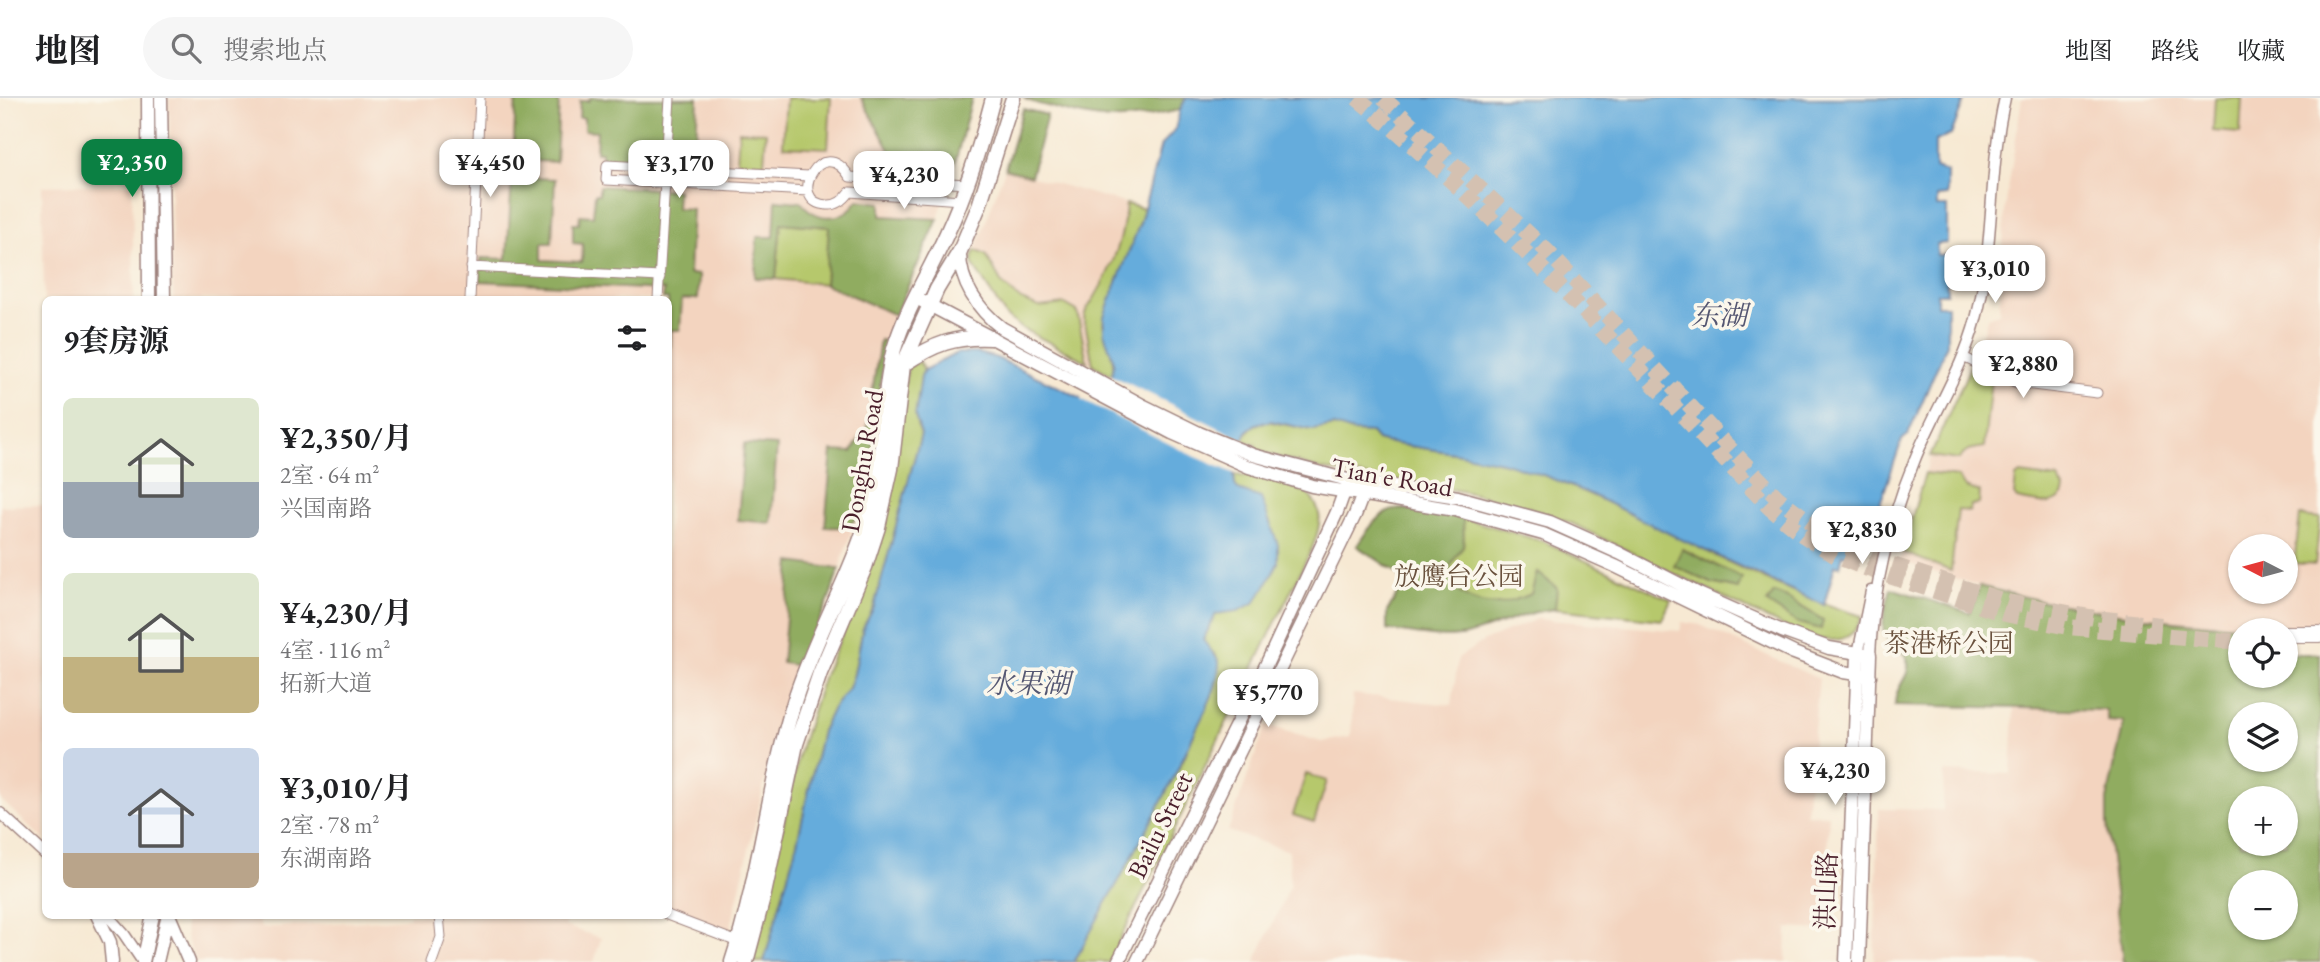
<!DOCTYPE html>
<html lang="zh">
<head>
<meta charset="utf-8">
<style>
	body { margin:0; font-family:"EB Garamond","Noto Serif SC",serif; background:#f6f6f6; color:#202124; height:100vh; display:flex; flex-direction:column; font-size:26px; white-space:nowrap }
	* { box-sizing:border-box; margin:0 }
	p { font-size:23px; color:#757577 }
	.icon { flex:none; width:38px; height:38px; fill:none; stroke:currentColor; stroke-width:2; stroke-linecap:round; stroke-linejoin:round }
	.map { position:relative; flex:1; overflow:hidden }
	.details { position:absolute; left:42px; top:198px; width:630px; height:623px; display:flex; flex-direction:column; background:#fff; border-radius:10px; box-shadow:0 2px 5px #0004 }
	.details>* { flex:none }
	.needle { width:46px; rotate:276deg }
	.buttons { position:absolute; left:2228px; top:436px; display:grid; gap:14px }
	.buttons a { display:grid; place-items:center; width:70px; height:70px; border-radius:50%; background:#fff; box-shadow:0 2px 5px #0004; font-size:35px }
	.price { position:absolute; translate:-50% -60px; padding:0 16px; border-radius:14px; background:#fff; color:#222; font-size:23px; line-height:46px; filter:drop-shadow(0 2px 4px #0008) }
	.price::after { content:''; position:absolute; left:50%; top:42px; width:21px; height:16px; margin-left:-10px; background:inherit; clip-path:polygon(0 0,100% 0,50% 100%) }
	.price.on { background:#0b8043; color:#fff }
	ul { padding:0; list-style:none }
	li { display:flex; align-items:center; gap:21px; height:175px; padding:0 21px }
	li span { display:grid; place-items:center; flex:none; width:196px; height:140px; border-radius:10px; color:#555 }
	li>.icon { margin-inline-start:auto }
	span .icon { width:84px; height:84px; fill:#fffc; stroke-width:1 }
	li b { font-size:30px }
	h2 { display:flex; justify-content:space-between; align-items:center; height:84px; padding:0 21px; font-size:30px }
	header { display:flex; align-items:center; gap:42px; box-sizing:border-box; height:98px; padding:0 35px; background:#fff; border-bottom:2px solid #e0e0e0 }
	header strong { font-size:33px }
	nav { display:flex; gap:38px; margin-inline-start:auto; font-size:24px }
	.search { width:490px; height:63px; background:#f6f6f6; display:flex; align-items:center; gap:18px; box-sizing:border-box; padding:0 24px; border-radius:38px; color:#757577; font-size:26px }
	.map>svg:first-child { display:block }
	.built { fill:#f3d4bf; fill-rule:evenodd }
	.green { fill:#b6c86c; stroke:#80744c; stroke-width:2 }
	.forest { fill:#90ac60; stroke:#6d6646; stroke-width:2; fill-rule:evenodd }
	.water { fill:#65acdc; stroke:#586684; stroke-width:2 }
	.pier { fill:#f7e9d3 }
	.lines { fill:none; stroke-linecap:round; stroke-linejoin:round }
	.trunk-tunnel { stroke:#d4c1b1; stroke-width:16; stroke-dasharray:16 8; stroke-linecap:butt }
	.minor-casing { stroke:#a0847f; stroke-width:11 }
	.tertiary-casing { stroke:#a0847f; stroke-width:13 }
	.secondary-casing { stroke:#a0847f; stroke-width:15 }
	.primary-casing { stroke:#a0847f; stroke-width:17 }
	.trunk-casing { stroke:#a0847f; stroke-width:18 }
	.minor { stroke:#fff; stroke-width:9 }
	.tertiary { stroke:#fff; stroke-width:10 }
	.secondary { stroke:#fff; stroke-width:12 }
	.primary { stroke:#fff; stroke-width:14 }
	.trunk { stroke:#fff; stroke-width:16 }
	.labels { text-anchor:middle; dominant-baseline:central; stroke-width:7; stroke-linejoin:round; paint-order:stroke }
	.street-label { font-size:26px; fill:#4a1f2b; stroke:#fbf7ec }
	.park-label { font-size:26px; fill:#6a523e; stroke:#fbf7ec }
	.water-label { font-size:28px; font-style:italic; fill:#555772; stroke:#fbf7ec }
</style>
</head>
<body>
<header>
<strong>地图</strong>
<div class="search"><svg class="icon" aria-label="search" viewBox="0 0 24 24"><circle cx="10" cy="10" r="6"/><path d="M15 15l6 6"/></svg>搜索地点</div>
<nav><a>地图</a><a>路线</a><a>收藏</a></nav>
</header>
<div class="map">
<svg width="2320" height="864" viewBox="0 0 2320 864">
	<rect width="100%" height="100%" fill="#fbf7ec"/>
	<filter id="ink" filterUnits="userSpaceOnUse"><feTurbulence type="fractalNoise" baseFrequency=".0143" numOctaves="2"/><feDisplacementMap in="SourceGraphic" scale="14" xChannelSelector="R" yChannelSelector="G"/><feConvolveMatrix kernelMatrix="1 2 1 2 8 2 1 2 1" color-interpolation-filters="sRGB"/></filter>
	<filter id="wash" filterUnits="userSpaceOnUse"><feTurbulence type="fractalNoise" baseFrequency=".00686" numOctaves="4" result="noise"/><feDisplacementMap in="SourceGraphic" scale="28" xChannelSelector="R" yChannelSelector="G"/><feGaussianBlur stdDeviation="1.57" result="paint"/><feColorMatrix in="noise" values="0 0 0 0 0 0 0 0 0 0 0 0 0 0 0 0 0 1.4 0 .05"/><feComposite in="paint" operator="in"/></filter>
	<g filter="url(#wash)">
		<rect width="100%" height="100%" fill="#f7e9d3"/>
		<path class="built" d="M169 0H972L938 121 886 243 872 352 864 396 829 501 792 584 774 643 729 837 669 814 668 201H173Z
			M2022 0H2320V530L2201 526 2067 508 1979 488 1899 463 1932 352 1971 267 1988 219 1999 215 2005 112ZM2240 448H2286V494H2240Z
			M1005 71 1145 111 1133 147 1112 277 1012 224 1000 212 974 169 972 162Z
			M132 86 134 201H46L44 205 42 88Z
			M45 407H46L45 743 0 701V408Z
			M1537 521 1680 533 1682 524 1700 527 1819 581 1806 716 1829 717 1823 832 1787 830 1786 864H1255L1290 788 1289 753 1228 733 1266 627 1321 644 1351 639 1353 596 1452 607 1458 560 1484 543Z
			M2014 610 2107 612 2124 624 2107 702V726L2123 864H1874L1879 711 1943 712 1944 674 2011 676Z
			M183 817H257L261 830 409 820 410 817H566L565 828 601 840 594 864H197L187 842Z"/>
		<path class="green" d="M786 0H831L828 50 783 48Z
			M2215 0H2242L2240 35 2213 33Z
			M739 33 766 34 764 65 737 63Z
			M1126 106 1145 111 1103 224C1104 243 1117 259 1112 277L1093 267 1084 219 1086 213C1108 180 1123 147 1126 106Z
			M781 125 830 129 825 186 776 181Z
			M975 152 986 157 1002 186 1021 202 1039 209 1065 206 1077 213 1087 264 1023 231 1006 218 973 167 972 162Z
			M919 263 924 272 921 278 917 327 921 336 874 509 863 530 854 576 849 590 833 610 822 633 797 745 764 864H752L801 648 824 577 863 490 908 269Z
			M1971 267 1991 281 1984 349 1968 352 1958 362 1930 358Z
			M1266 323 1312 332 1336 328 1353 334 1371 335 1377 342 1384 344C1439 353 1494 358 1546 378 1653 420 1751 485 1862 518 1850 557 1812 539 1786 530L1571 425 1528 409 1461 393 1323 372 1254 352 1256 347 1243 342 1252 328Z
			M1247 373 1305 394C1325 410 1321 427 1313 448L1109 864H1074L1183 662 1216 585V557L1205 548 1203 542 1216 515 1219 514 1238 392 1235 387 1234 376 1245 379Z
			M1925 375 1958 379 1965 389 1980 394 1979 406 1971 407 1970 413 1958 412 1951 473 1902 454Z
			M2020 376 2058 381 2064 390C2062 413 2033 404 2017 401L2014 397 2016 379Z
			M1408 411 1463 420 1545 444 1671 502 1662 522 1555 511 1535 514 1461 538H1439L1387 532V514L1403 487 1399 476 1357 448C1372 426 1379 410 1408 411Z
			M2300 418 2320 420 2315 467 2294 465Z
			M1306 676 1327 683 1314 724 1293 717Z"/>
		<path class="forest" d="M516 0H548L549 2 559 3 556 64 513 62Z
			M590 0H698L696 45 680 44 679 64 601 60V54H596L597 33 584 32V20H579L580 3H589Z
			M861 0H972L955 65 895 61Z
			M1024 0H1186L1180 12C1125 24 1108 25 1054 10 1044 7 1030 5 1024 0Z
			M1023 11 1047 17 1031 78 1005 71Z
			M512 79 555 81 552 145H542V162L582 164 583 146 573 145V126H579L580 117 593 118 595 96H599V88L677 92 676 110 692 111 689 176 699 177 698 201H682L680 232H671L669 279 668 201H663L664 192 480 183 481 160 507 161Z
			M776 102 801 104C817 124 843 124 858 102L881 105V118L938 121 895 217 825 186 829 129 781 125 776 181 755 180 757 139H774Z
			M880 242 886 243C881 273 870 411 852 425 845 431 834 429 825 429L832 353 852 354 861 337H866Z
			M744 346 777 348 771 425 738 422Z
			M1398 411 1425 413 1463 420C1463 428 1465 441 1463 448 1459 457 1451 462 1450 472 1448 496 1479 508 1499 506 1510 505 1521 499 1531 496L1537 474 1557 490 1555 511C1526 513 1499 528 1470 536 1444 543 1414 535 1387 532V514L1403 487 1399 476 1357 448C1368 432 1378 414 1398 411Z
			M1682 451 1742 480 1738 491 1711 485 1674 468Z
			M791 464 839 471 829 501 799 568 782 565Z
			M1979 488C2071 512 2168 526 2263 529V532H2240V578H2286V556H2320V864H2123L2107 726V702L2124 624 2108 623 2106 612 1895 607C1895 587 1910 580 1908 565 1906 550 1888 548 1884 535 1881 522 1888 502 1891 490L1970 515ZM2240 616H2286V662H2240ZM2240 700H2286V746H2240ZM2240 784H2286V830H2240Z
			M1774 495 1787 500 1823 522 1821 531 1798 525 1767 505Z"/>
		<path class="water" d="M1186 0H1965L1951 37 1935 43V70L1947 74V97L1937 98V109H1947V145L1937 146V157H1947V195H1937V207H1947V246L1908 337 1902 342 1868 440 1862 443 1858 460 1843 456 1840 468 1835 467 1824 507 1676 439 1590 396 1543 377 1502 364 1460 356 1384 344 1377 342 1371 335 1353 334 1334 328 1312 332 1271 323 1256 326 1248 332 1243 342 1234 376 1235 387 1238 392 1261 400 1278 447V465L1265 490 1254 505 1238 513 1216 516 1203 542 1219 563C1220 588 1205 612 1195 634 1160 713 1115 788 1074 864H764L797 745 822 633 833 610 849 590 854 576 863 530 874 509 921 336 915 318 921 278 924 272 957 255H978L997 260 1088 303 1112 277 1114 264 1104 235V218L1140 125 1161 47 1175 32 1180 12Z"/>
		<path class="pier" d="M1109 276 1246 343 1238 377 1189 356 1081 301 1083 298 1090 299Z"/>
	</g>
	<g filter="url(#ink)">
		<g class="lines">
			<path class="trunk-tunnel" d="M1357 0C1507 124 1636 269 1770 410L1803 437 1836 458 1868 471 2005 516 2068 529 2240 544
				M1383 0 1547 153 1716 336 1778 400 1830 439 1871 460 2008 504 2095 520 2161 527"/>
			<defs>
				<path id="minor" d="M808 93 606 82 607 67 809 78
					M961 102 850 94C844 102 837 108 827 107 785 105 821 33 850 79L967 86
					M471 169 660 179
					M470 201 480 0
					M658 201 670 0
					M1963 259 2017 285 2097 295
					M667 817 738 844
					M432 864 441 839 439 817"/>
				<path id="tertiary" d="M1858 556 1871 493
					M1870 557C1873 491 1890 422 1915 361 1934 314 1963 270 1976 221 1995 149 1988 72 2005 0
					M0 715 46 757
					M107 817 124 836 143 864"/>
				<path id="secondary" d="M148 0 149 201
					M161 0 164 201
					M960 153C959 184 978 212 1002 230L1144 308 1199 335 1253 357 1348 382 1458 399 1550 424 1619 455 1701 497 1782 533 1829 550 1870 557 1859 864
					M916 200 1172 335 1249 369 1312 388 1455 412 1543 436 1615 468 1794 555 1843 574 1870 578
					M97 817 110 844 112 864
					M169 817 189 864
					M143 864 153 817
					M157 864 168 817
					M1118 864 1267 565 1337 414 1346 389
					M1137 864 1355 417 1365 391
					M1846 864 1858 556"/>
				<path id="primary" d="M904 266C934 246 955 238 991 240
					M732 864C760 778 768 687 795 601 817 532 857 469 874 398 886 350 881 299 894 251 906 211 930 173 947 135 967 92 981 46 993 0
					M746 864 764 796 796 646 820 575 865 469 878 429 891 371 903 267 937 191 960 153 979 108 1013 0"/>
				<path id="trunk" d="M2286 536H2320"/>
			</defs>
			<use href="#minor" class="minor-casing"/>
			<use href="#tertiary" class="tertiary-casing"/>
			<use href="#secondary" class="secondary-casing"/>
			<use href="#primary" class="primary-casing"/>
			<use href="#trunk" class="trunk-casing"/>
			<use href="#minor" class="minor"/>
			<use href="#tertiary" class="tertiary"/>
			<use href="#secondary" class="secondary"/>
			<use href="#primary" class="primary"/>
			<use href="#trunk" class="trunk"/>
		</g>
	</g>
	<g class="labels">
		<g class="street-label">
			<text transform="translate(862 363) rotate(-80)">Donghu Road</text>
			<text transform="translate(1392 379) rotate(10)">Tian'e Road</text>
			<text transform="translate(1160 727) rotate(-64)">Bailu Street</text>
			<text transform="translate(1826 793) rotate(-88)">洪山路</text>
		</g>
		<g class="park-label">
			<text x="1459" y="478">放鹰台公园</text>
			<text x="1949" y="545">茶港桥公园</text>
		</g>
		<g class="water-label">
			<text x="1719" y="217">东湖</text>
			<text x="1028" y="585">水果湖</text>
		</g>
	</g>
</svg>
<div class="buttons">
<a><svg class="needle" viewBox="-14 -14 28 28"><path d="M0-13l5 13h-10z" fill="#e53935"/><path d="M0 13l5-13h-10z" fill="#757577"/></svg></a>
<a><svg class="icon" aria-label="locate" viewBox="0 0 24 24"><circle cx="12" cy="12" r="6"/><path d="M12 2v4M12 18v4M2 12h4M18 12h4"/></svg></a>
<a><svg class="icon" aria-label="layers" viewBox="0 0 24 24"><path d="M12 4l9 5-9 5-9-5zM3 14l9 5 9-5"/></svg></a>
<a>+</a>
<a>−</a>
</div>
<b class="price on" style="left:132px;top:101px">¥2,350</b>
<b class="price" style="left:490px;top:101px">¥4,450</b>
<b class="price" style="left:679px;top:102px">¥3,170</b>
<b class="price" style="left:904px;top:113px">¥4,230</b>
<b class="price" style="left:1995px;top:207px">¥3,010</b>
<b class="price" style="left:2023px;top:302px">¥2,880</b>
<b class="price" style="left:1862px;top:468px">¥2,830</b>
<b class="price" style="left:1268px;top:631px">¥5,770</b>
<b class="price" style="left:1835px;top:709px">¥4,230</b>
<section class="details">
<h2>9套房源<svg class="icon" aria-label="filters" viewBox="0 0 24 24"><path d="M4 7h16M4 17h16"/><circle cx="9" cy="7" r="2"/><circle cx="15" cy="17" r="2"/></svg></h2>
<ul>
<li><span style="background:linear-gradient(#dfe7d0 60%,#9aa5b1 0)"><svg class="icon" aria-label="home" viewBox="0 0 24 24"><path d="M3 11l9-7 9 7M6 9v11h12V9"/></svg></span><div><b>¥2,350/月</b><p>2室 · 64 m²</p><p>兴国南路</p></div></li>
<li><span style="background:linear-gradient(#dfe7d0 60%,#c2b280 0)"><svg class="icon" aria-label="home" viewBox="0 0 24 24"><path d="M3 11l9-7 9 7M6 9v11h12V9"/></svg></span><div><b>¥4,230/月</b><p>4室 · 116 m²</p><p>拓新大道</p></div></li>
<li><span style="background:linear-gradient(#c9d6e8 75%,#b9a48a 0)"><svg class="icon" aria-label="home" viewBox="0 0 24 24"><path d="M3 11l9-7 9 7M6 9v11h12V9"/></svg></span><div><b>¥3,010/月</b><p>2室 · 78 m²</p><p>东湖南路</p></div></li>
</ul>
</section>
</div>
</body>
</html>
